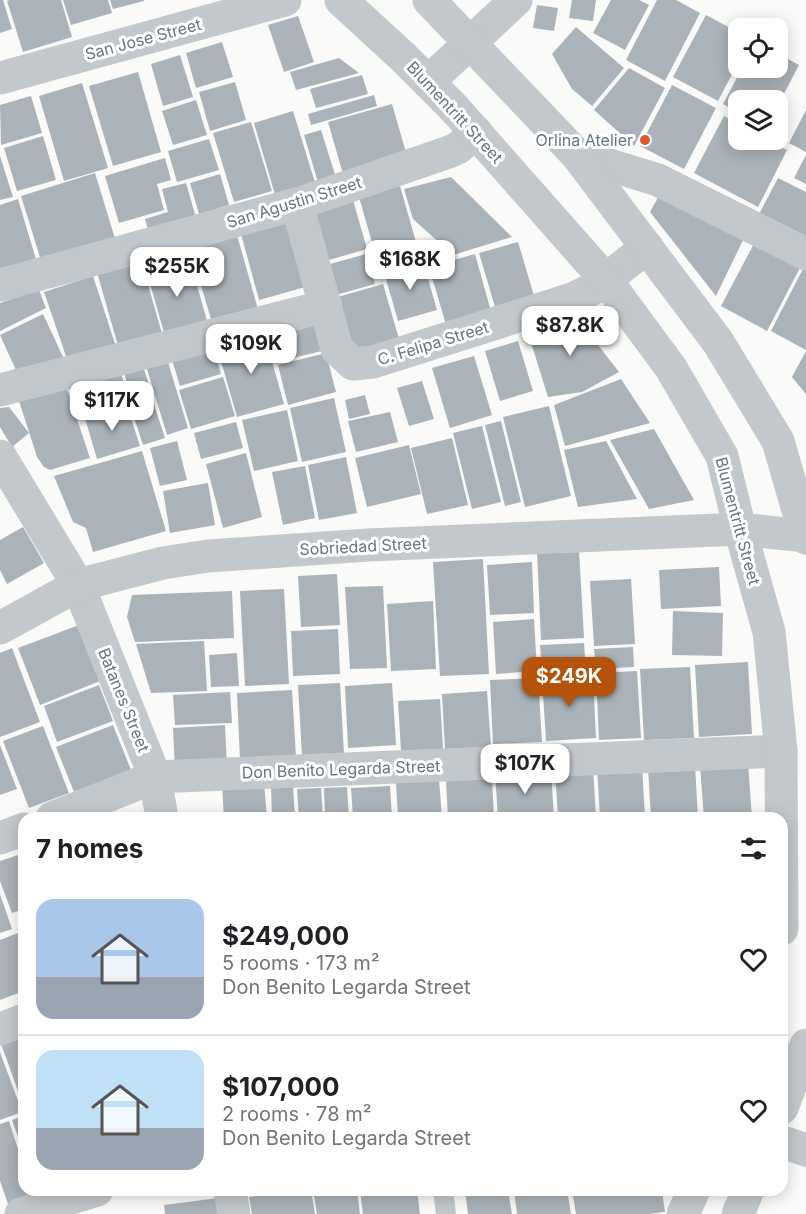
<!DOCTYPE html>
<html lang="en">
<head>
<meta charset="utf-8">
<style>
	body { margin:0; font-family:Inter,sans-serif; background:#f6f6f6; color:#202124; height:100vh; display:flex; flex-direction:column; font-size:22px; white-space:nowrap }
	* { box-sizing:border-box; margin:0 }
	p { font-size:20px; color:#757577 }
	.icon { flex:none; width:33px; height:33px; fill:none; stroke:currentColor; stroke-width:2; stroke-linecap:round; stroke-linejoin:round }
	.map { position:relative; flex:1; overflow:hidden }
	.side { position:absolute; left:18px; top:812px; width:770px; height:384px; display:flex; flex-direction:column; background:#fff; border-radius:18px; box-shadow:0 3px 15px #0003 }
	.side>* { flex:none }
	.buttons { position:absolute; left:728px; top:18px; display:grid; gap:12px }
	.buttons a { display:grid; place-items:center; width:60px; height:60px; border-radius:12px; background:#fff; box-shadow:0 3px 15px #0003; font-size:30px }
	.price { position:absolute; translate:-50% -51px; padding:0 14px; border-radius:12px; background:#fff; color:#222; font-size:20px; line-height:39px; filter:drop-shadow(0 2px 3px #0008) }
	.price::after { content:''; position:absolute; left:50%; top:36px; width:18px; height:14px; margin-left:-9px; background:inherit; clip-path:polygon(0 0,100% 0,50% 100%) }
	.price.active { background:#b45309; color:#fff }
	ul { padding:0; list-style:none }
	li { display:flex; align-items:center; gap:18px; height:150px; padding:0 18px }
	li+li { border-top:2px solid #e0e0e0 }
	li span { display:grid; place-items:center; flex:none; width:168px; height:120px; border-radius:18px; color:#555 }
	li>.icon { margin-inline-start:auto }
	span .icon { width:72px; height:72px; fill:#fffc; stroke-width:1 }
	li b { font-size:26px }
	h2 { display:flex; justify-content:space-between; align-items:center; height:72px; padding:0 18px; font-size:26px }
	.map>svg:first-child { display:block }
	.building { fill:#aab3b9 }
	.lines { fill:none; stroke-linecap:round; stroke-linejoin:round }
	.service { stroke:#c3c8cc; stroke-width:20 }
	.minor { stroke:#c3c8cc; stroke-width:33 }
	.tertiary { stroke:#c3c8cc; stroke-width:33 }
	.poi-dot { fill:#e4572e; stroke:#fff; stroke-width:2 }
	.labels { text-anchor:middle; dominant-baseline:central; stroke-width:6; stroke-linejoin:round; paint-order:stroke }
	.street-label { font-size:16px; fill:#657683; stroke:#fff }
	.poi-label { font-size:16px; fill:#657683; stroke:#fff; text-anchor:end }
</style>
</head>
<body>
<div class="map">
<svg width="806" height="1214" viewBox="0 0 806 1214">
	<rect width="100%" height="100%" fill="#fafaf8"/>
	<path class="building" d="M0 0H3L12 29 0 33Z
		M10 0H61L72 37 23 52 7 1Z
		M63 0H108L112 13 71 25Z
		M110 0H144V1L113 9Z
		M572 0H596L593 21 569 18Z
		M611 0H639L649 5 625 50 593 33Z
		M657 0H676L700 13 665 81 626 60Z
		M537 5 558 8 554 31 533 28Z
		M706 15 738 32V63L718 101 673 77Z
		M298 16 314 62 284 72 268 25Z
		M576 27 624 68 592 106 572 89 552 54Z
		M222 42 233 77 196 88 186 53Z
		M777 53 799 65 777 107V100H738V112L723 104 742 68H777Z
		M180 55 193 97 163 106 151 64Z
		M339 58 359 73 296 90 290 72Z
		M629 68 665 88 634 146 594 110Z
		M138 72 161 152 113 166 89 86Z
		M362 75 368 94 316 108 310 89Z
		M235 82 246 120 210 131 199 92Z
		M82 83 108 168 64 181 39 96Z
		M672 85 716 108 684 169 640 146Z
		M374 95 377 106 311 125 308 114Z
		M31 96 42 133 1 145 0 105Z
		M196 100 207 135 173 145 162 111Z
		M392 104 407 156 343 174 328 122Z
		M806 110V152L789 143Z
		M293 111 316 186 276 198 254 123Z
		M724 116 738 124V140H767L787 150 758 207 694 173Z
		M251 122 272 191 234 202 213 133Z
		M321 130 338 184 320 189 304 135Z
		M43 136 56 180 17 191 4 148Z
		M209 139 219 170 177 182 168 151Z
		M806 155V184L794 178Z
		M0 156 13 197 0 200Z
		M165 158 171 180 157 184 164 210 119 223 105 176Z
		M95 173 117 245 43 267 21 196Z
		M220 174 229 205 199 214 190 183Z
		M451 177 512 237 453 255 413 219 404 189Z
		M778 178 806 192V243L757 218Z
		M186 183 199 228 151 241 145 219 168 212 162 189Z
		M400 186 420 256 379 267 359 197Z
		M662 190 745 236 716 296 650 212Z
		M18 199 38 266 0 277V205Z
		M353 200 367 249 322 262 308 213Z
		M289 216 309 286 259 300 240 230Z
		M237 235 259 313 213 326 190 248Z
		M757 238 803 262 767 331 721 306Z
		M518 242 537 306 498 317 479 253Z
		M366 254 375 284 332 296 323 266Z
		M475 254 492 315 447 328 429 267Z
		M140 257 163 337 119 349 96 269Z
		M190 261 208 324 165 336 147 273Z
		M423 261 437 310 398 321 384 272Z
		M806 263V350L771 331Z
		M93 276 118 353 70 368 44 292Z
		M383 284 400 342 347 356 331 299Z
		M39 290 46 308 0 331V303Z
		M570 309 619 372 582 392 548 397 529 336 543 331Z
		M43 314 64 359 20 379 0 335Z
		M314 319 322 351 276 362 268 331Z
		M264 333 284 404 237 417 217 347Z
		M518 341 533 391 500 401 485 351Z
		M213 347 221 374 180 386 172 360Z
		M806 351V394L792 377Z
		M326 353 336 392 288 405 278 365Z
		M474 356 492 415 450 428 432 368Z
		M167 359 188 428 167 435 146 366Z
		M142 363 152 394 132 400 123 369Z
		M119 367 130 401 83 415 72 381Z
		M223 377 235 416 191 429 179 390Z
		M621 379 650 423 565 446 554 405Z
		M422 381 434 419 409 426 397 388Z
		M66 386 90 458 50 470 44 467 37 457 19 401Z
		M365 395 370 414 349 419 345 400Z
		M152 398 165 438 143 445 130 405Z
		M334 398 346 452 302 462 290 408Z
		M127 406 140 446 97 459 85 418Z
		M549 406 571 496 525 507 503 417Z
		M9 407 29 433 12 447 0 427V408Z
		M287 410 298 461 254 471 242 420Z
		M390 412 398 442 356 452 348 421Z
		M501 421 521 502 505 506 485 425Z
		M236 422 243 448 201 459 194 433Z
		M482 426 501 502 472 509 453 433Z
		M654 429 694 500 649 509 610 440Z
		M452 438 468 505 427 514 411 448Z
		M177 441 187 480 160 486 150 448Z
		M606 441 637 499 578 507 564 450Z
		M409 445 421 494 367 507 355 458Z
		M142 451 166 531 93 552 86 528 73 522 54 476Z
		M246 453 262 517 223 528 206 464Z
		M346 457 357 513 319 520 308 465Z
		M305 466 315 518 283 525 272 472Z
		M208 483 215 525 170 533 163 491Z
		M23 527 44 563 7 584 0 570V540Z
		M579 550 584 638 541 640 537 552Z
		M483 559 489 674 440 676 433 562Z
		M532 562 534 613 490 615 487 565Z
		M719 567 721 606 661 609 659 570Z
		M337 574 340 625 301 627 298 576Z
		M631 579 635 644 594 646 590 581Z
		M383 586 387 668 350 669 345 587Z
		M284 589 289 684 245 686 240 591Z
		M232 591 234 638 135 642 127 617 132 595Z
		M433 601 436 669 391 671 387 604Z
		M673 611 723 613 722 656 672 655Z
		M534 619 537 671 496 674 493 622Z
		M79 625 100 681 40 705 18 648Z
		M338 629 340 674 293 676 291 631Z
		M204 641 207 691 151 693 136 644Z
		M584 643 586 672 542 674 540 645Z
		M633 647 634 667 596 669 594 649Z
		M12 648 40 722 0 737V653Z
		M237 653 239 686 211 687 209 655Z
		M748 662 752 734 699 737 695 665Z
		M690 667 694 738 644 740 640 669Z
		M637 671 641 738 599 740 596 673Z
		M593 676 596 738 546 741 542 678Z
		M538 678 542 742 493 744 490 680Z
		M340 683 344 754 302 756 298 685Z
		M392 683 396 745 348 748 345 686Z
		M99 685 113 721 57 742 44 706Z
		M292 690 296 757 240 760 237 693Z
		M487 691 491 747 445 750 442 694Z
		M230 692 232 723 175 725 173 695Z
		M440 699 443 749 401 751 398 701Z
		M113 725 133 775 76 797 56 747Z
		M225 725 227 767 175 769 173 728Z
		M43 726 69 793 29 808 3 741Z
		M0 745 17 789 0 795Z
		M748 763 752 818H704L700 766Z
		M642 765 645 818H600L597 767Z
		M695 765 698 818H651L648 768Z
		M593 766 596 818H558L555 768Z
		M551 770 554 818H498L495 773Z
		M439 779 442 818H398L396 782Z
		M492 779 494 818H448L446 781Z
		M264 783 267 818H224L222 785Z
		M293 785 295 818H272L271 786Z
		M390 786 392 818H353L351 788Z
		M347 787 349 818H325L324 788Z
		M321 788 323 818H299L297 789Z
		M24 853V909L12 913 0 881V861Z
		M0 894 12 929 0 933Z
		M18 933 24 951V991L0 1000V940Z
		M24 1033V1108L0 1041Z
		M0 1052 22 1112 0 1120Z
		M24 1116V1154L12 1120Z
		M9 1121 24 1168V1190H31L33 1196 8 1204 0 1181V1124Z
		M299 1190H311L315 1214H252L249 1197Z
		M313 1190H357L360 1214H317Z
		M360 1190H417L420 1214H363Z
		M465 1190H508L512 1214H468Z
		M514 1190H567L571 1214H517Z
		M572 1190H662L665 1212 648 1214H576Z
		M226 1197 229 1214H165L164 1205Z"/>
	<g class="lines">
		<path class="service" d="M443 1190 446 1214"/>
		<path class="minor" d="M0 78 285 0
			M428 82 516 0
			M577 155 658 180 806 254
			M297 204 337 349 353 364 373 362 575 298 598 286 647 247
			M0 285 297 204 449 152 458 148 476 132
			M0 390 326 306
			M0 456 78 585 155 777 162 818
			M52 818 155 777 781 751
			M0 838 24 829
			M0 1029 24 1020
			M782 1142 806 1150
			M230 1190 234 1214
			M21 1214 97 1190"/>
		<path class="tertiary" d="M341 0 403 57 454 108 606 280 671 368 722 456 740 529 769 632 781 751 782 929
			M429 0 577 155 718 342 778 441 806 538
			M0 628 78 585 163 563 208 556 368 545 740 529 806 536
			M782 1108 806 1045
			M683 1214 694 1190
			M738 1214 748 1190"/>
	</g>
	<circle class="poi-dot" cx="645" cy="140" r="6"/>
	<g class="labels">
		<g class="street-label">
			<text transform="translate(143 39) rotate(-15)">San Jose Street</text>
			<text transform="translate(455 112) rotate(47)">Blumentritt Street</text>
			<text transform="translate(294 202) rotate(-17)">San Agustin Street</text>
			<text transform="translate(433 343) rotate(-17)">C. Felipa Street</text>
			<text transform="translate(738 521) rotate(75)">Blumentritt Street</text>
			<text transform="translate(363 546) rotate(-3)">Sobriedad Street</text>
			<text transform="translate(124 700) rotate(68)">Batanes Street</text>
			<text transform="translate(341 769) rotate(-2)">Don Benito Legarda Street</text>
		</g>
		<g class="poi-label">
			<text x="633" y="140">Orlina Atelier</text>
		</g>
	</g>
</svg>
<div class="buttons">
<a><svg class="icon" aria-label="locate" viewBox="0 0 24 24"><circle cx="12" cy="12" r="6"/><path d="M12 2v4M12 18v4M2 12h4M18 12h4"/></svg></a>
<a><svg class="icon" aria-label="layers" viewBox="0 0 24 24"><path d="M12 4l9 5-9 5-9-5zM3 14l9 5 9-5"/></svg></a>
</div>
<b class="price" style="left:410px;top:291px">$168K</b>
<b class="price" style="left:177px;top:298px">$255K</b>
<b class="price" style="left:570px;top:357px">$87.8K</b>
<b class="price" style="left:251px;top:375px">$109K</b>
<b class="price" style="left:112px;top:432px">$117K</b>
<b class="price active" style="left:569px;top:708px">$249K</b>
<b class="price" style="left:525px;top:795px">$107K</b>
<section class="side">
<h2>7 homes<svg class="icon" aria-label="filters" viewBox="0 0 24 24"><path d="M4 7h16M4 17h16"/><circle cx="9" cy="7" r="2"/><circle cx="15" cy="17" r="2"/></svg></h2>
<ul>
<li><span style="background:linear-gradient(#a9c7e8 65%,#9aa5b1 0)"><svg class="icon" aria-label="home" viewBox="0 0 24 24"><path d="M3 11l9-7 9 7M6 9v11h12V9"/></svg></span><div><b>$249,000</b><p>5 rooms · 173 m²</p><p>Don Benito Legarda Street</p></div><svg class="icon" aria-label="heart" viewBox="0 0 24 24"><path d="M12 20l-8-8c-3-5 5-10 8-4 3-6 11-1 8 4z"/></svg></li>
<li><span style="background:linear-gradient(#bfe0f5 65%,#9aa5b1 0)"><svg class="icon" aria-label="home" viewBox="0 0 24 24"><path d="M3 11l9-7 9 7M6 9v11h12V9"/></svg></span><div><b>$107,000</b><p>2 rooms · 78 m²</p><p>Don Benito Legarda Street</p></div><svg class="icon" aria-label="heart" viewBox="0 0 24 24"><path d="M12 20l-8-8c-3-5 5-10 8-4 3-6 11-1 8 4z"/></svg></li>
</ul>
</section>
</div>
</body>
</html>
